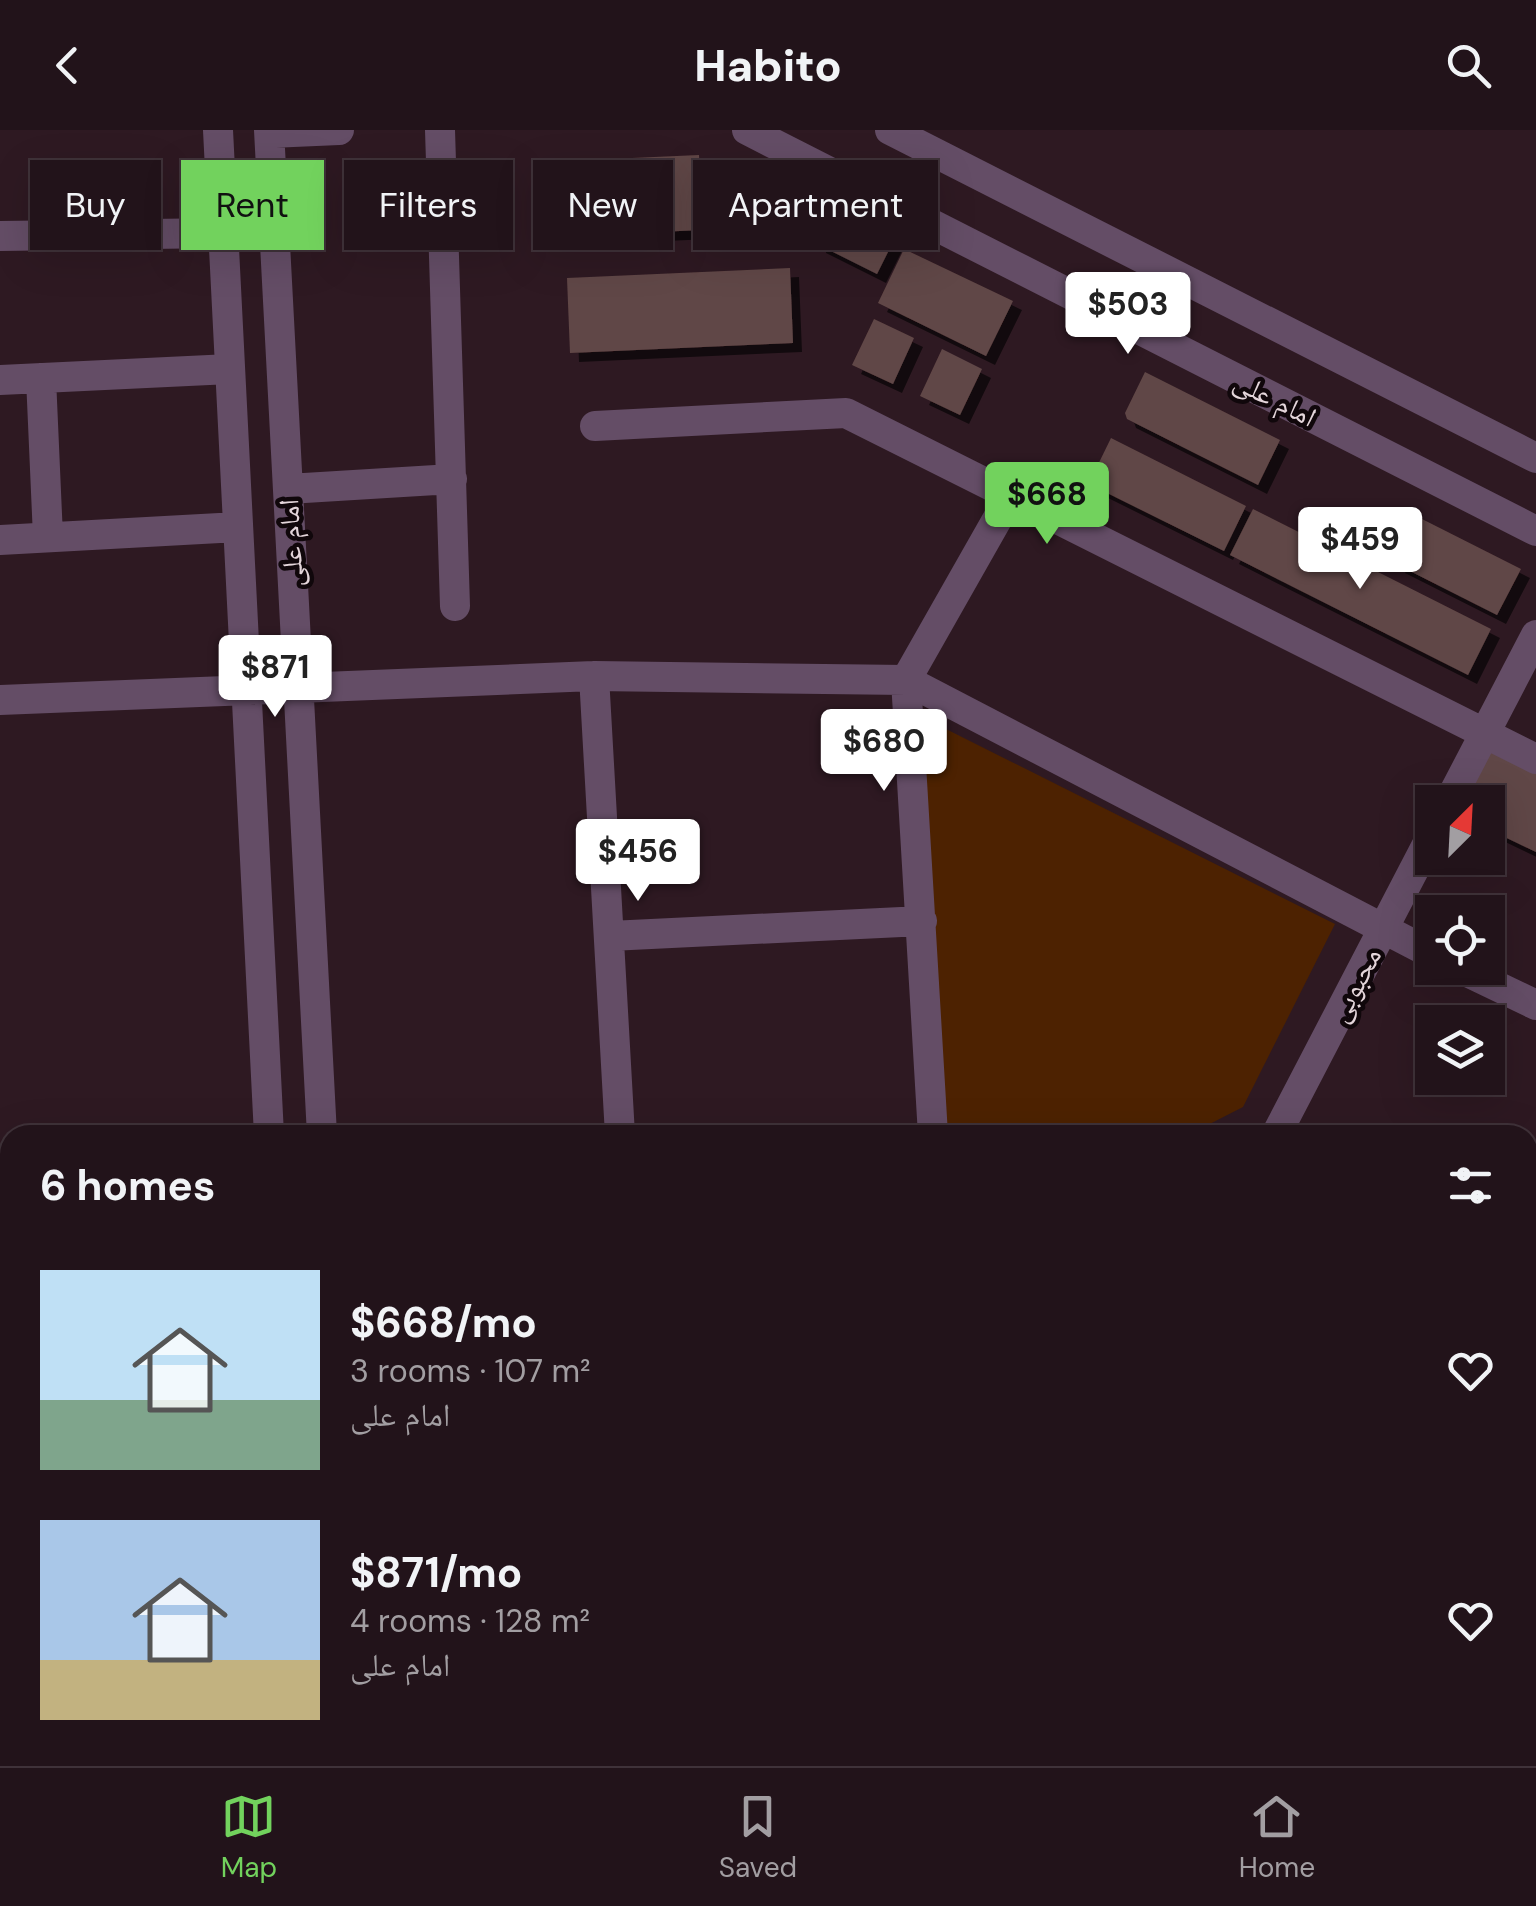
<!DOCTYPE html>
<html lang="en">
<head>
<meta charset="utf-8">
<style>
	body { margin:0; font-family:"DM Sans","Noto Naskh Arabic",sans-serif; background:#2a1c23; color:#f1f3f6; height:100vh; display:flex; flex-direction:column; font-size:38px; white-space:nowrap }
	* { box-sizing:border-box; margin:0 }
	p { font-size:32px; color:#a29ea2 }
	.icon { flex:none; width:55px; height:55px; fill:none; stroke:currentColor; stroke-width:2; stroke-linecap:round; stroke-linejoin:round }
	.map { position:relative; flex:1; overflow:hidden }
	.panel { position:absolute; left:0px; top:995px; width:1538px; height:642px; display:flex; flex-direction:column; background:#22131a; border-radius:30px 30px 0 0; box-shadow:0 10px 40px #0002,0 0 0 2px #3f3239 }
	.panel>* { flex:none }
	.hud { position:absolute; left:30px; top:30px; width:1000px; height:90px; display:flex; gap:20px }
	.needle { width:65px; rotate:24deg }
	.buttons { position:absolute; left:1415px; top:655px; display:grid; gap:20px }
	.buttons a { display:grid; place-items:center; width:90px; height:90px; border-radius:0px; background:#22131a; box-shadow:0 10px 40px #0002,0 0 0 2px #3f3239; font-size:50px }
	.price { position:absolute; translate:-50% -85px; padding:0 22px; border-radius:10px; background:#fff; color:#222; font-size:32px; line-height:65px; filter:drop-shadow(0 2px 5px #0008) }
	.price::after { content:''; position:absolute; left:50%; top:60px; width:30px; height:22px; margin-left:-15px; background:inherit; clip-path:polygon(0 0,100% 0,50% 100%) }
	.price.current { background:#72d25d; color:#111 }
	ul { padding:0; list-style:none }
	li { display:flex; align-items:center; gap:30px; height:250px; padding:0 40px }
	li span { display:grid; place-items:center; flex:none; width:280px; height:200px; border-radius:0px; color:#555 }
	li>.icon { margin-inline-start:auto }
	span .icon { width:120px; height:120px; fill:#fffc; stroke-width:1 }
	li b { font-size:42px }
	h2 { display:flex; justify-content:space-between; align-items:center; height:120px; padding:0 40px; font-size:42px }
	.tag { padding:0 35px; border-radius:0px; background:#22131a; box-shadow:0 10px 40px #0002,0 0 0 2px #3f3239; font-size:35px; line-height:90px }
	.tag.current { background:#72d25d; color:#111 }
	header { display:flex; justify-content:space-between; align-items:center; height:130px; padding:0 40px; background:#22131a; font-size:45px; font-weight:800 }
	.tabs { display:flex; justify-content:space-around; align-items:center; height:140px; border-top:2px solid #3f3239; background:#22131a; font-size:28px; color:#a29ea2 }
	.tabs a { display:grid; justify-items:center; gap:5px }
	.tabs .current { color:#72d25d }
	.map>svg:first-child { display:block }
	.green { fill:#4d2201 }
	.building { fill:#614746; filter:url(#shadow) }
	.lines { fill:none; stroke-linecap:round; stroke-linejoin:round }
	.minor { stroke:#644d66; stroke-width:30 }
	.labels { text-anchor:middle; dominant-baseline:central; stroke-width:9; stroke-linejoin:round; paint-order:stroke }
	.street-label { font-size:28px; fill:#e4d6db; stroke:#10070b }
</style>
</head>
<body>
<header><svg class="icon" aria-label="back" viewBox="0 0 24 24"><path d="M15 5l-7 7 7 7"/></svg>Habito<svg class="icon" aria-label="search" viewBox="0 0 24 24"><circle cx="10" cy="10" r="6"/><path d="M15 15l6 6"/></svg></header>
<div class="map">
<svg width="1536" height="1636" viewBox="0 0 1536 1636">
	<defs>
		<filter id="shadow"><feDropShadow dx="9" dy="9" stdDeviation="0" flood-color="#0009"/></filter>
	</defs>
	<rect width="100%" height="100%" fill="#2e1922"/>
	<path class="green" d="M920 586 1335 794 1243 977 1188 1005H944Z"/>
	<path class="building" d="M699 25 702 100 568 106 565 31Z
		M813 67 895 108 877 144 817 114Z
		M904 119 1013 171 986 226 878 173Z
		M790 138 793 213 570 223 567 148Z
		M874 189 914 208 893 254 852 235Z
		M942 219 982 239 960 285 920 266Z
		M1145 242 1280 310 1258 355 1127 289 1125 283Z
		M1111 308 1246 376 1224 421 1093 356 1091 349Z
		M1253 379 1491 499 1468 545 1230 425Z
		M1420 388 1521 439 1497 485 1396 434Z
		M1493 621 1536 643V722L1488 699V672H1458L1482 624Z"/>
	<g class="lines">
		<path class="minor" d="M218 0 269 1005
			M269 0 322 1005
			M440 0 455 476
			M747 0 1536 401
			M890 0 1536 328
			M270 3 339 0
			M0 106 223 103
			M41 248 48 407
			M0 250 230 239
			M595 296 846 283 1536 629
			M288 359 452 349
			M0 410 238 397
			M594 546 620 1005
			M0 570 594 546 906 550 1432 824
			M1449 672 1536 505
			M610 806 922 791
			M1459 838 1536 875
			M933 1005 906 550 1011 365
			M1276 1005 1432 705
			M1528 1074 1536 1073
			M0 1152 10 1151
			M1528 1320 1536 1319
			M1528 1568 1536 1567
			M301 1628V1636
			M355 1628V1636
			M866 1628V1636
			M1253 1628V1636"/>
	</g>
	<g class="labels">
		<g class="street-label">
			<text transform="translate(1275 269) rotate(27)">امام علی</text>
			<text transform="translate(291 413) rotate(-93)">امام علی</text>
			<text transform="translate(1355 855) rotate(-62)">محبوبی</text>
		</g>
	</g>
</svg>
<div class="buttons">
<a><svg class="needle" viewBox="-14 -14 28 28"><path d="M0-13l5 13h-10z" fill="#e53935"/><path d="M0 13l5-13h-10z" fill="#a29ea2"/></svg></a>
<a><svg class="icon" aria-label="locate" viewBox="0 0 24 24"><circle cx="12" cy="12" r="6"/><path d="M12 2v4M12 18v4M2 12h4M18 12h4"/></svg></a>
<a><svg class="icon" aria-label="layers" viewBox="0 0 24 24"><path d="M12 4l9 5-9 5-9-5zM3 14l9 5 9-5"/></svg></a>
</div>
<b class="price" style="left:1128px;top:227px">$503</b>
<b class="price current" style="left:1047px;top:417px">$668</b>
<b class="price" style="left:1360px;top:462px">$459</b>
<b class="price" style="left:275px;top:590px">$871</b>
<b class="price" style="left:884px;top:664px">$680</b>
<b class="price" style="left:638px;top:774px">$456</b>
<div class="hud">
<a class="tag">Buy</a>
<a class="tag current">Rent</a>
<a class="tag">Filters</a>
<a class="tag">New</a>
<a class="tag">Apartment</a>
</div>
<section class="panel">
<h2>6 homes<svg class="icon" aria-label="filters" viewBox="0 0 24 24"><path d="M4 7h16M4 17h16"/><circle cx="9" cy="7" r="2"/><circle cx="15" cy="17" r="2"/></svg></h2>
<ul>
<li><span style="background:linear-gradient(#bfe0f5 65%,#7fa58c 0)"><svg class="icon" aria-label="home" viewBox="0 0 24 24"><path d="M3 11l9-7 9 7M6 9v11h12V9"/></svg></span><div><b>$668/mo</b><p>3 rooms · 107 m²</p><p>امام علی</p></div><svg class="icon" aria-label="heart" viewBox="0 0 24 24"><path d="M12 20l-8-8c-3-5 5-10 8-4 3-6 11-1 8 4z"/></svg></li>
<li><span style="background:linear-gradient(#a9c7e8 70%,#c2b280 0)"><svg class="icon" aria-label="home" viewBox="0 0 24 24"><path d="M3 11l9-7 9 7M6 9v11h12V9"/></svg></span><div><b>$871/mo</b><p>4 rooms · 128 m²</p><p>امام علی</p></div><svg class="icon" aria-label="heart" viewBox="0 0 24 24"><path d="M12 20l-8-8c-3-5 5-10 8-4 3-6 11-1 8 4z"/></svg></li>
</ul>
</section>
</div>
<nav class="tabs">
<a class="current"><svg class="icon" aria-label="map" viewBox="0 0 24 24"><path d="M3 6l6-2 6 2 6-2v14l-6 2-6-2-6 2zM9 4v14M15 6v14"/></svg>Map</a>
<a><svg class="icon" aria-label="saved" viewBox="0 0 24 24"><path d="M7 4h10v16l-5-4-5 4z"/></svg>Saved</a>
<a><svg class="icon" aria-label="home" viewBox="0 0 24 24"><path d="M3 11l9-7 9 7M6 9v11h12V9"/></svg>Home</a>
</nav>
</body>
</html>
